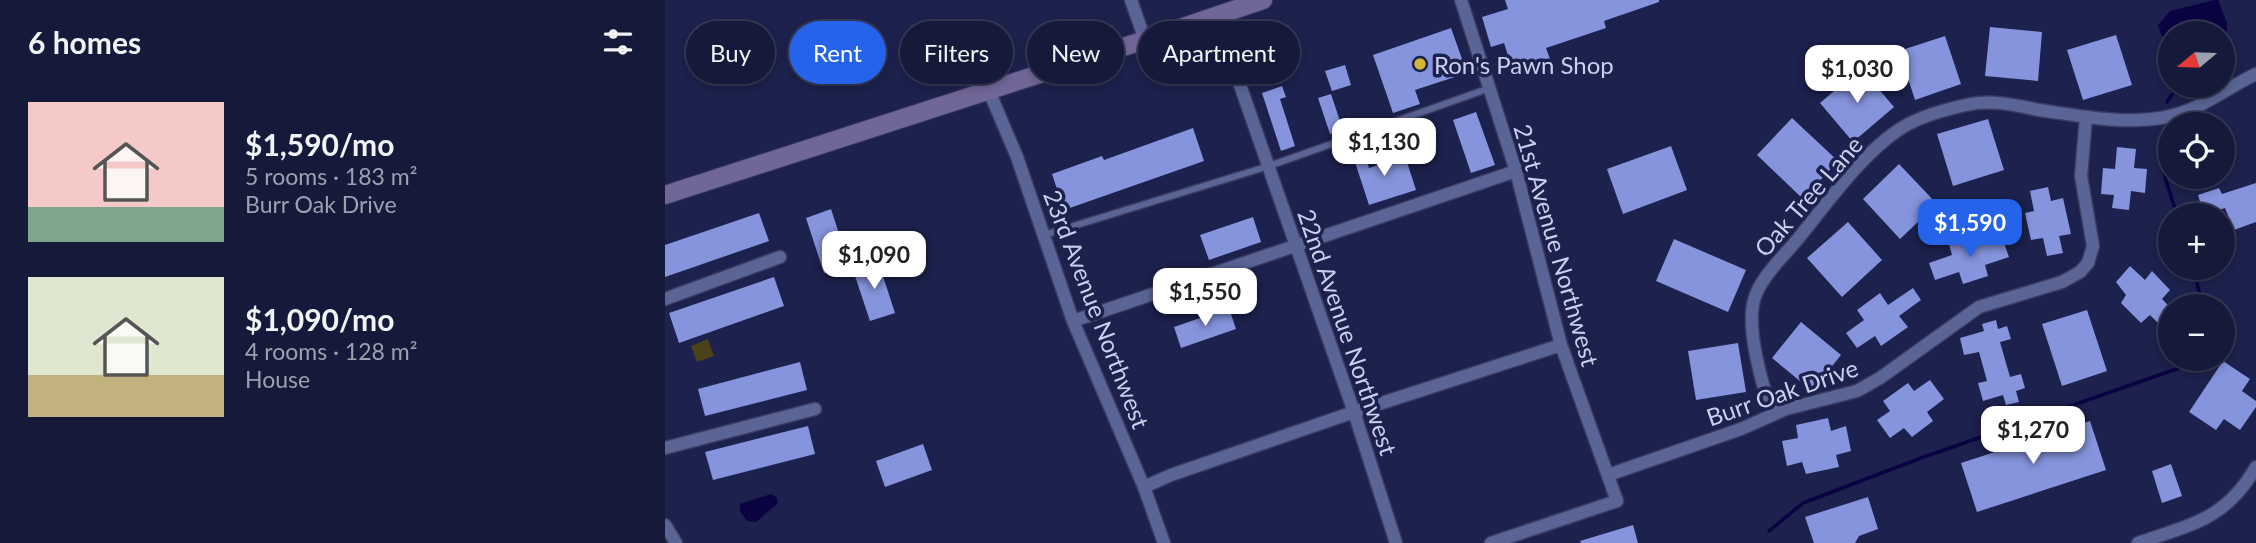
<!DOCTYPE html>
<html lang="en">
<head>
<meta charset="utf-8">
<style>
	body { margin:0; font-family:Lato,sans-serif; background:#1e2242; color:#f1f3f6; height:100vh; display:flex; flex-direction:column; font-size:26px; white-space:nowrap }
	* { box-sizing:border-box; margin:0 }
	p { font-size:23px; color:#9da0af }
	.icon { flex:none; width:38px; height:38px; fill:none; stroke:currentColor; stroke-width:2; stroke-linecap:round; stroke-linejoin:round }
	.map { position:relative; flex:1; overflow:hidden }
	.details { display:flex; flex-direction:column; background:#15193a; width:665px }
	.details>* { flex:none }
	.banner { position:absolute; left:21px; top:21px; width:665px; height:63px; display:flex; gap:14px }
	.needle { width:46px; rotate:251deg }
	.controls { position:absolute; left:1493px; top:21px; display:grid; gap:14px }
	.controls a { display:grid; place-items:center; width:77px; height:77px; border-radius:50%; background:#15193a; box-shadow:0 4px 10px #0003,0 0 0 2px #343854; font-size:35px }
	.price { position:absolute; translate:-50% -60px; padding:0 16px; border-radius:14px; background:#fff; color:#222; font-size:23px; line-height:46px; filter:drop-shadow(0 2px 4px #0008) }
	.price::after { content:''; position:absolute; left:50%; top:42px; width:21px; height:16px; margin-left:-10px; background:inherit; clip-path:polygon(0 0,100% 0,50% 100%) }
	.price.on { background:#2563eb; color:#fff }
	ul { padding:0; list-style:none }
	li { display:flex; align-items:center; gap:21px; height:175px; padding:0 28px }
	li span { display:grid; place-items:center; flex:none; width:196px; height:140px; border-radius:0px; color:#555 }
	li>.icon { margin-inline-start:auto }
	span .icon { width:84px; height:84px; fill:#fffc; stroke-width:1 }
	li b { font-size:30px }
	h2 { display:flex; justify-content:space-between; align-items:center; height:84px; padding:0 28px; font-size:30px }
	.tag { padding:0 24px; border-radius:32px; background:#15193a; box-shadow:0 4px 10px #0003,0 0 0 2px #343854; font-size:24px; line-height:63px }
	.tag.on { background:#2563eb; color:#fff }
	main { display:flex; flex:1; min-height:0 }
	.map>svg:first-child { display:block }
	.green { fill:#4c4119 }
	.water { fill:#0a0341 }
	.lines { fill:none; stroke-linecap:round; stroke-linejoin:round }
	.stream { stroke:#0a0341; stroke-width:3.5 }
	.building { fill:#8594dc }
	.lane-casing { stroke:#3a3c62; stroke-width:9 }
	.street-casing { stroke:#3a3c62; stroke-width:15 }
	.secondary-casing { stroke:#3a3c62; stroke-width:20 }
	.lane { stroke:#5a6596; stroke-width:6 }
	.street { stroke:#5a6596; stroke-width:12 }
	.secondary { stroke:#716698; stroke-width:18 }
	.poi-dot { fill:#d5b534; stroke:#1c214d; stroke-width:2.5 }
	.labels { text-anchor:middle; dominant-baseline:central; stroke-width:7; stroke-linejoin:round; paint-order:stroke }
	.poi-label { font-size:24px; fill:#c9d0ed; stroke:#1c214d; text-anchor:start }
	.street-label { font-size:24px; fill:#c9d0ed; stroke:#1c214d }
</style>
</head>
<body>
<main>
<section class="details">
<h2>6 homes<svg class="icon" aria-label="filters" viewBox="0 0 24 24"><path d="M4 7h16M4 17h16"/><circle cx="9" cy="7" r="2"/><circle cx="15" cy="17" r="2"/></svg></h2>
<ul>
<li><span style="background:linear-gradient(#f6c9c9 75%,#7fa58c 0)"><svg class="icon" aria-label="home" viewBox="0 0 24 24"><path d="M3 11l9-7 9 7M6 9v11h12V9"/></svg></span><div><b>$1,590/mo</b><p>5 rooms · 183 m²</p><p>Burr Oak Drive</p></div></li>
<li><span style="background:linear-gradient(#dfe7d0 70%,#c2b280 0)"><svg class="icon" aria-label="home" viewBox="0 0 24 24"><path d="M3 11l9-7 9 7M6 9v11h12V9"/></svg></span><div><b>$1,090/mo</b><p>4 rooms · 128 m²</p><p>House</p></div></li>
</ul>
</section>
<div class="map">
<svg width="1591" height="543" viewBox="0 0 1591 543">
	<rect width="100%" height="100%" fill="#1c214d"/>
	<path class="green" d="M43 339 49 356 32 362 26 346Z"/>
	<path class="water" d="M1549 0H1553L1562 23V37L1558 40V33H1505V48L1496 34 1493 25 1505 11Z
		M106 494 112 498V504L91 522 82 521 75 511V504Z"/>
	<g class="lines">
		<path class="stream" d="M1502 102 1513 86
			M1504 128 1505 137
			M1505 140 1494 147 1501 181 1512 215
			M1529 268 1537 306
			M1104 531 1138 503 1256 458 1523 365 1529 359"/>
	</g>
	<path class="building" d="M840 0H994V2L939 21 941 28 881 48 885 59 848 71 839 43 826 47 817 17 843 9Z
		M1325 27 1377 32 1373 81 1320 76Z
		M786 28 802 73 750 90 755 104 728 113 708 55Z
		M1451 35 1467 85 1418 100 1402 50Z
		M1280 36 1296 84 1250 100 1234 51Z
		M680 65 686 85 667 91 660 71Z
		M1196 68 1229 107 1188 142 1155 103Z
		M617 86 621 97 615 99 630 146 616 151 597 93Z
		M666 94 678 130 665 134 653 98Z
		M811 112 830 165 806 173 788 120Z
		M1127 118 1173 161 1138 199 1092 155Z
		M1323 119 1339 170 1288 186 1272 134Z
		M528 128 539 161 399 210 387 174 437 156 439 160Z
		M1006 146 1022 190 958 214 942 169Z
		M697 147 704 168 740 156 751 190 704 205 686 150Z
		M1452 147 1471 149 1469 168 1482 169 1480 193 1466 191 1464 210 1447 208 1449 195 1436 194 1438 168 1450 169Z
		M1234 164 1272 204 1235 239 1198 199Z
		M1591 183V222L1569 230 1560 208 1539 215 1533 195 1554 188 1557 194Z
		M1383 187 1386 201 1398 198 1406 234 1394 236 1398 253 1382 256 1378 238 1366 240 1360 213 1369 211 1365 191Z
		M166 209 184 264 159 273 141 218Z
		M94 213 104 241 0 277V245Z
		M588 217 596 242 544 260 535 235Z
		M1183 222 1217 260 1177 297 1142 258Z
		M1310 234 1313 245 1337 237 1344 257 1320 265 1323 276 1298 284 1294 272 1270 280 1264 263 1287 255 1284 244Z
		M1009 239 1081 270 1063 312 991 281Z
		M213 261 230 313 205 321 188 270Z
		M1465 266 1480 280 1487 271 1505 290 1497 299 1505 307V323L1499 329 1485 315 1476 323 1456 303 1461 295 1451 282Z
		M109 277 119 306 14 343 4 313Z
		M1248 288 1256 300 1234 316 1243 327 1216 346 1210 336 1192 348 1181 333 1199 320 1192 310 1215 293 1223 305Z
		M564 308 571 329 516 348 509 327Z
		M1422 310 1442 371 1397 386 1377 324Z
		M1331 320 1333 329 1342 326 1346 339 1335 342 1345 377 1356 374 1360 388 1351 391 1354 402 1341 405 1338 395 1318 401 1313 383 1322 381 1314 352 1299 355 1295 338 1319 331 1317 324Z
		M1136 322 1176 355 1147 391 1107 358Z
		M1073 343 1081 392 1031 400 1023 351Z
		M1558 361 1585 379 1577 391 1591 401V407L1575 430 1559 419 1551 430 1524 412Z
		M135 362 142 390 40 416 33 389Z
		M1265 380 1279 399 1262 412 1268 421 1247 437 1239 428 1225 438 1212 420 1225 411 1218 401 1243 383 1249 391Z
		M1163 418 1166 431 1181 426 1186 451 1171 455 1174 467 1141 474 1137 462 1122 466 1117 441 1133 438 1131 425Z
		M1425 421 1441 470 1312 512 1296 463Z
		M143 426 150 454 48 480 40 452Z
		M258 444 267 470 220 487 211 461Z
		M1506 464 1517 496 1497 503 1487 471Z
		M1203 497 1213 529 1194 536 1190 543H1149L1140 517Z
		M968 525 973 543H916L915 541Z"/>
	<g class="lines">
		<defs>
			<path id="lane" d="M379 235 604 166 825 88"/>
			<path id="street" d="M466 0 480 40
				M796 0 851 171 896 345 952 501 826 543
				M551 16 689 412 731 543
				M324 91 352 157 408 321 479 487 499 543
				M0 299 115 257
				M408 321 851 171
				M1108 414C1097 386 1081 329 1089 300 1095 278 1117 258 1132 240 1160 206 1195 156 1232 131 1250 118 1278 110 1301 105 1325 99 1350 105 1374 110 1415 116 1460 125 1501 117 1534 111 1561 88 1591 74
				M0 448 150 409
				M943 475 1076 429 1121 409 1192 391 1215 378 1314 307 1397 282 1415 272 1423 263 1428 246 1416 176 1421 117
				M479 487 506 475 689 412 896 345
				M0 525 11 543
				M1473 543C1527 524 1560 520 1591 467"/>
			<path id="secondary" d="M0 195 480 40 598 0"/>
		</defs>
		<use href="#lane" class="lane-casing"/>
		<use href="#street" class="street-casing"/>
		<use href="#secondary" class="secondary-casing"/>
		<use href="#lane" class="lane"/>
		<use href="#street" class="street"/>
		<use href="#secondary" class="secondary"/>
	</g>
	<circle class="poi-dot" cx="755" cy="64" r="7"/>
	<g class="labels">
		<g class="poi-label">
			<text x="769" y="64">Ron's Pawn Shop</text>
		</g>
		<g class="street-label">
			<text transform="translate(1143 196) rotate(-49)">Oak Tree Lane</text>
			<text transform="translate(892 245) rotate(74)">21st Avenue Northwest</text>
			<text transform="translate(432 309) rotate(69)">23rd Avenue Northwest</text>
			<text transform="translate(683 332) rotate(71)">22nd Avenue Northwest</text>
			<text transform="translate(1117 392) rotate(-19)">Burr Oak Drive</text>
		</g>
	</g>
</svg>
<div class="controls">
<a><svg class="needle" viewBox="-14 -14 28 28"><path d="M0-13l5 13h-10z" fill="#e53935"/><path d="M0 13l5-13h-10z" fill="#9da0af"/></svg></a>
<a><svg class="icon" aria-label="locate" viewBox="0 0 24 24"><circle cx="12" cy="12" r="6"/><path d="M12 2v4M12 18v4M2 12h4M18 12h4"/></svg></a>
<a>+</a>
<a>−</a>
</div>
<b class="price" style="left:1192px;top:105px">$1,030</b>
<b class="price" style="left:719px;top:178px">$1,130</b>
<b class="price on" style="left:1305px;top:259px">$1,590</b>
<b class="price" style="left:209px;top:291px">$1,090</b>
<b class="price" style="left:540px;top:328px">$1,550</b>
<b class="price" style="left:1368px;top:466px">$1,270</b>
<div class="banner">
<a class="tag">Buy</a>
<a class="tag on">Rent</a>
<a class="tag">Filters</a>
<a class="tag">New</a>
<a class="tag">Apartment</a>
</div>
</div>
</main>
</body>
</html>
